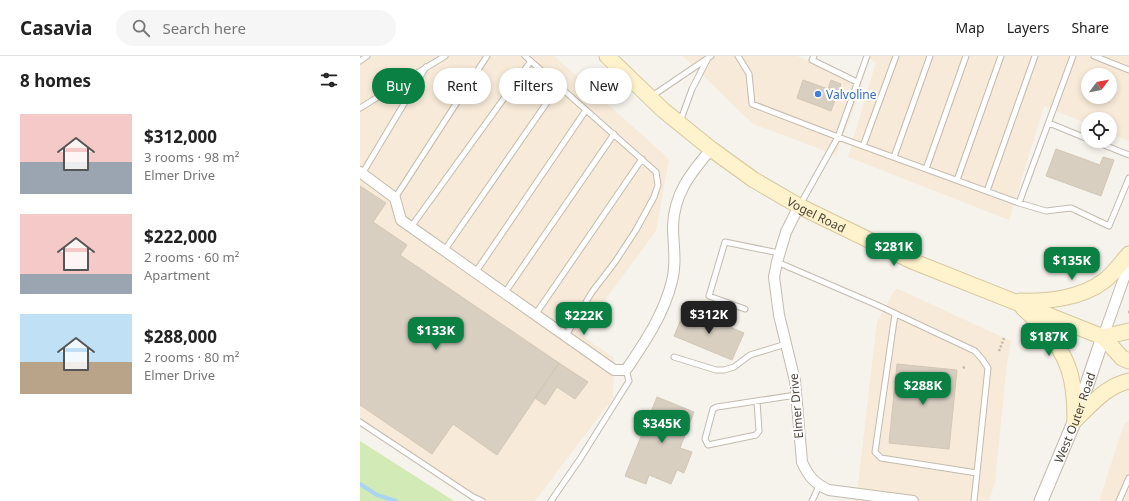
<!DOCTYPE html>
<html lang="en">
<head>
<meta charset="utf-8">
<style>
	body { margin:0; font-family:"Noto Sans",sans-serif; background:#f6f6f6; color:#222; height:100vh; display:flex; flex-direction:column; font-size:15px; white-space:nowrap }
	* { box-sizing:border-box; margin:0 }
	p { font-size:13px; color:#767676 }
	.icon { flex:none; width:22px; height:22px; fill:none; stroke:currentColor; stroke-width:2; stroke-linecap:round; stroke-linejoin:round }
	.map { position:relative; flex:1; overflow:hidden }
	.sheet { display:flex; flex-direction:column; background:#fff; width:360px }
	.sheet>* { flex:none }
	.hud { position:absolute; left:12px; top:12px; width:380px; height:36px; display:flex; gap:8px }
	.needle { width:26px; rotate:58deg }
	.buttons { position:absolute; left:721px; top:12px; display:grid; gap:8px }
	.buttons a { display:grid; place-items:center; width:36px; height:36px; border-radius:50%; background:#fff; box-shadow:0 2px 6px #0003; font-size:20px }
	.price { position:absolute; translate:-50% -34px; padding:0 9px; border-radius:8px; background:#0b8043; color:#fff; font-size:13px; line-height:26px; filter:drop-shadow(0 1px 2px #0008) }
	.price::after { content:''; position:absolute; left:50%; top:24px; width:12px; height:9px; margin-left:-6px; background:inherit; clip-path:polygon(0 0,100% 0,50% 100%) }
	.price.selected { background:#222; color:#fff }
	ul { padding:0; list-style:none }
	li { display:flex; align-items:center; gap:12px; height:100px; padding:0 20px }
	li span { display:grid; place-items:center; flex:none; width:112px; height:80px; border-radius:0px; color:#555 }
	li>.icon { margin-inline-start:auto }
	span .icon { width:48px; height:48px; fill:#fffc; stroke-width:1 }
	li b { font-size:17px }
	h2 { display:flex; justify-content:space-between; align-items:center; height:48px; padding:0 20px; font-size:17px }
	.chip { padding:0 14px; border-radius:18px; background:#fff; box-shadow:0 2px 6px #0003; font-size:14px; line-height:36px }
	.chip.selected { background:#0b8043; color:#fff }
	header { display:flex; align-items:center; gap:24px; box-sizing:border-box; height:56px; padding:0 20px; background:#fff; border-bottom:1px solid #e0e0e0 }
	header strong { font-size:19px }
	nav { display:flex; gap:22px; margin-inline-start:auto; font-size:14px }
	.search { width:280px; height:36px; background:#f6f6f6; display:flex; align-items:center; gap:10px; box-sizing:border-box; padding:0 14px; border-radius:22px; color:#767676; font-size:15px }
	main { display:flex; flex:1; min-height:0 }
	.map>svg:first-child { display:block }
	.commercial { fill:#f7ead8; fill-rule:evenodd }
	.green { fill:#d2eab5 }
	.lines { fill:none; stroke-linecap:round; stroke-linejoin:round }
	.stream { stroke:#a9d4f2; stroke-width:4 }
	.building { fill:#d8cfc1; stroke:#d3c7b4 }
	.service-casing { stroke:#c2bbae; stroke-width:7 }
	.minor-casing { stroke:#c2bbae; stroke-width:12 }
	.tertiary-casing { stroke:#c2bbae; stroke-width:15 }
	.secondary-casing { stroke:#d6c79b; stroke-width:17 }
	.path { stroke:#c4b79f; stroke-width:2.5; stroke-dasharray:2 2; stroke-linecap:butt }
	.service { stroke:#fff; stroke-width:5 }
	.minor { stroke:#fff; stroke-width:10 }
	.tertiary { stroke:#fff; stroke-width:13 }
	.secondary { stroke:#fff3cd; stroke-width:15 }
	.shop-dot { fill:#3f7fe0; stroke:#fff; stroke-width:1.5 }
	.labels { text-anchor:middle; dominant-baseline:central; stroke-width:4; stroke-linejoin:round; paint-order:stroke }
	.shop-label { font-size:12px; fill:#366cbe; stroke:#fff; text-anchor:start }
	.street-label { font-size:12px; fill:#4b4439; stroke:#fff }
</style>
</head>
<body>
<header>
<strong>Casavia</strong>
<div class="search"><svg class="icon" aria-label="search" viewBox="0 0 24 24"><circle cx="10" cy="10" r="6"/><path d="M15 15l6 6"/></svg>Search here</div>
<nav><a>Map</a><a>Layers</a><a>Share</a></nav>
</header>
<main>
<section class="sheet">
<h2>8 homes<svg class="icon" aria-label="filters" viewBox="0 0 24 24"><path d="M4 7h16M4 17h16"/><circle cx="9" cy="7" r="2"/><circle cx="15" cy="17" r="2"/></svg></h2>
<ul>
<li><span style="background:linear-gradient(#f6c9c9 60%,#9aa5b1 0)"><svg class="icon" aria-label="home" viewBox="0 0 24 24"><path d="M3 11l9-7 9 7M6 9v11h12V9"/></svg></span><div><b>$312,000</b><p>3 rooms · 98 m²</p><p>Elmer Drive</p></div></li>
<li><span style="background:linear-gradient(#f6c9c9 75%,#9aa5b1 0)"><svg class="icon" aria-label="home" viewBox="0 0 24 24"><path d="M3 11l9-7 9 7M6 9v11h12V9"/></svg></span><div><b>$222,000</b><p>2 rooms · 60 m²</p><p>Apartment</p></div></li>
<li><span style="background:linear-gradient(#bfe0f5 60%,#b9a48a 0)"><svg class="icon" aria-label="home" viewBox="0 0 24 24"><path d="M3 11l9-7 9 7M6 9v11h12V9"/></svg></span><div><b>$288,000</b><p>2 rooms · 80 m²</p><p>Elmer Drive</p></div></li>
</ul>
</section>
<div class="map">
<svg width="769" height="445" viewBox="0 0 769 445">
	<rect width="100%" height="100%" fill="#f6f3ec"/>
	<path class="commercial" d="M0 0H194L309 103 296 175 220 278 254 302 253 342 175 445H119L0 369Z
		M323 0H437L503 28 476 99 393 68Z
		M505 0H769V85L750 77V63H728V68L684 50 649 164 488 101 516 6ZM728 19H750V41H728Z
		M536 232 651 285 647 307 635 426 629 445H496L517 266Z
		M769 365V445H739L764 368Z"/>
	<path class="green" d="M0 385 94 445H0Z"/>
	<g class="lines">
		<path class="stream" d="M0 428 17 439 36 445"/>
	</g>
	<path class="building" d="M443 24 468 33 471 24 481 28 471 55 437 42Z
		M696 93 740 109 743 101 754 104 741 140 686 120Z
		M0 130 26 147 13 166 47 189 40 199 199 307 137 399 93 368 72 398 0 349Z
		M325 254 353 266 356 261 366 265 365 269 384 277 372 304 314 280Z
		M199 307 228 326 215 343 197 331 185 349 175 342Z
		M537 308 597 314 589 393 529 387Z
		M297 341 334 356 320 392 332 396 324 417 317 414 311 428 289 419 286 428 265 420Z"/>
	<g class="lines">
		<defs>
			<path id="service" d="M165 0 296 116 298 129 294 141 276 174 255 206 232 236 205 281
				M378 0 389 18 392 48 478 81 440 149
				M454 0 452 4 497 26
				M507 0 478 81 659 147 713 0
				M734 0 769 14
				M0 5 7 0
				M292 40 351 0
				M0 52 85 0
				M320 66 332 33 348 2
				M689 67 728 83
				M734 85 769 99
				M503 90 536 0
				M534 101 570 0
				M566 113 606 0
				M2 118 66 11
				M597 124 641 0
				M627 135 675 0
				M35 142 127 0
				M659 147 686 155 711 152 749 170 769 122
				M51 171 171 5
				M84 195 199 29
				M417 206 517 249 615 295 622 303 628 312 614 445
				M115 217 226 54
				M144 238 254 78
				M385 253 349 240 365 186 419 197
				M535 258 515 396 521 402 617 417
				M175 259 282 103
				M314 301 356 314H364L374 311 390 299 426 288
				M397 345 399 375 396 379 348 389 345 383 353 353 357 351 436 339
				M0 366 113 441 122 445
				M191 445 220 403 269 325 266 314
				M452 445 459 430
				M759 445 769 422"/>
			<path id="minor" d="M0 116 35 142 41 164 254 314H266C285 286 304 258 312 225 317 207 313 188 313 170 314 137 331 117 351 93
				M439 150 426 176 417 206 414 221 419 259 435 325 442 406C448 420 455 428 469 434L553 445
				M743 281 769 208"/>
			<g id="tertiary">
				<path id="s1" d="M681 445 715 364 743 281"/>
			</g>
			<g id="secondary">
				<path id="s2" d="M247 0 303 54 351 93 394 124 439 150 552 205 743 281 762 302 769 305"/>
				<path d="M660 245C687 246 722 242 744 225 753 218 761 207 769 198"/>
				<path d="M663 252C670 258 677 265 683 272 710 301 715 325 715 364"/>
				<path d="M743 281 769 275"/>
				<path d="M715 364C732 348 746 330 769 325"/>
			</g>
		</defs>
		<use href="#service" class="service-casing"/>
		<use href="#minor" class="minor-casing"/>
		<use href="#tertiary" class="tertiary-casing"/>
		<use href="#secondary" class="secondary-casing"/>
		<path class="path" d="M768 256H769
			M639 295 644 282
			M603 312 606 310"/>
		<use href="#service" class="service"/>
		<use href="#minor" class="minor"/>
		<use href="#tertiary" class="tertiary"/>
		<use href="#secondary" class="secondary"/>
	</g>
	<circle class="shop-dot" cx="458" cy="38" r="4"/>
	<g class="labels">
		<g class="shop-label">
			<text x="466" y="38">Valvoline</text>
		</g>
		<g class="street-label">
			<text stroke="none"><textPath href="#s2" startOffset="264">Vogel Road</textPath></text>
			<text transform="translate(436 350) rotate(-95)">Elmer Drive</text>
			<text stroke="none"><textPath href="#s1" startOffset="90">West Outer Road</textPath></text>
		</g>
	</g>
</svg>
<div class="buttons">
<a><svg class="needle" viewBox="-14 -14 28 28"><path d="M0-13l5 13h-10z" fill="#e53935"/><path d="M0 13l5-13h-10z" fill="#767676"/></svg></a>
<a><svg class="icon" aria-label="locate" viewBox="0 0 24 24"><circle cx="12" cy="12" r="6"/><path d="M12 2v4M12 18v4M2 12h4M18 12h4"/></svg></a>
</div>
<b class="price" style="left:534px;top:211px">$281K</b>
<b class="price" style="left:712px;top:225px">$135K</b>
<b class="price selected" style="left:349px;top:279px">$312K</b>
<b class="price" style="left:224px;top:280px">$222K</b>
<b class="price" style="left:76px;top:295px">$133K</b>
<b class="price" style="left:689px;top:301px">$187K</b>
<b class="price" style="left:563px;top:350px">$288K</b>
<b class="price" style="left:302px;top:388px">$345K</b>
<div class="hud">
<a class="chip selected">Buy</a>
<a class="chip">Rent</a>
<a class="chip">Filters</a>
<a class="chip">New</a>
</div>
</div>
</main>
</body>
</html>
